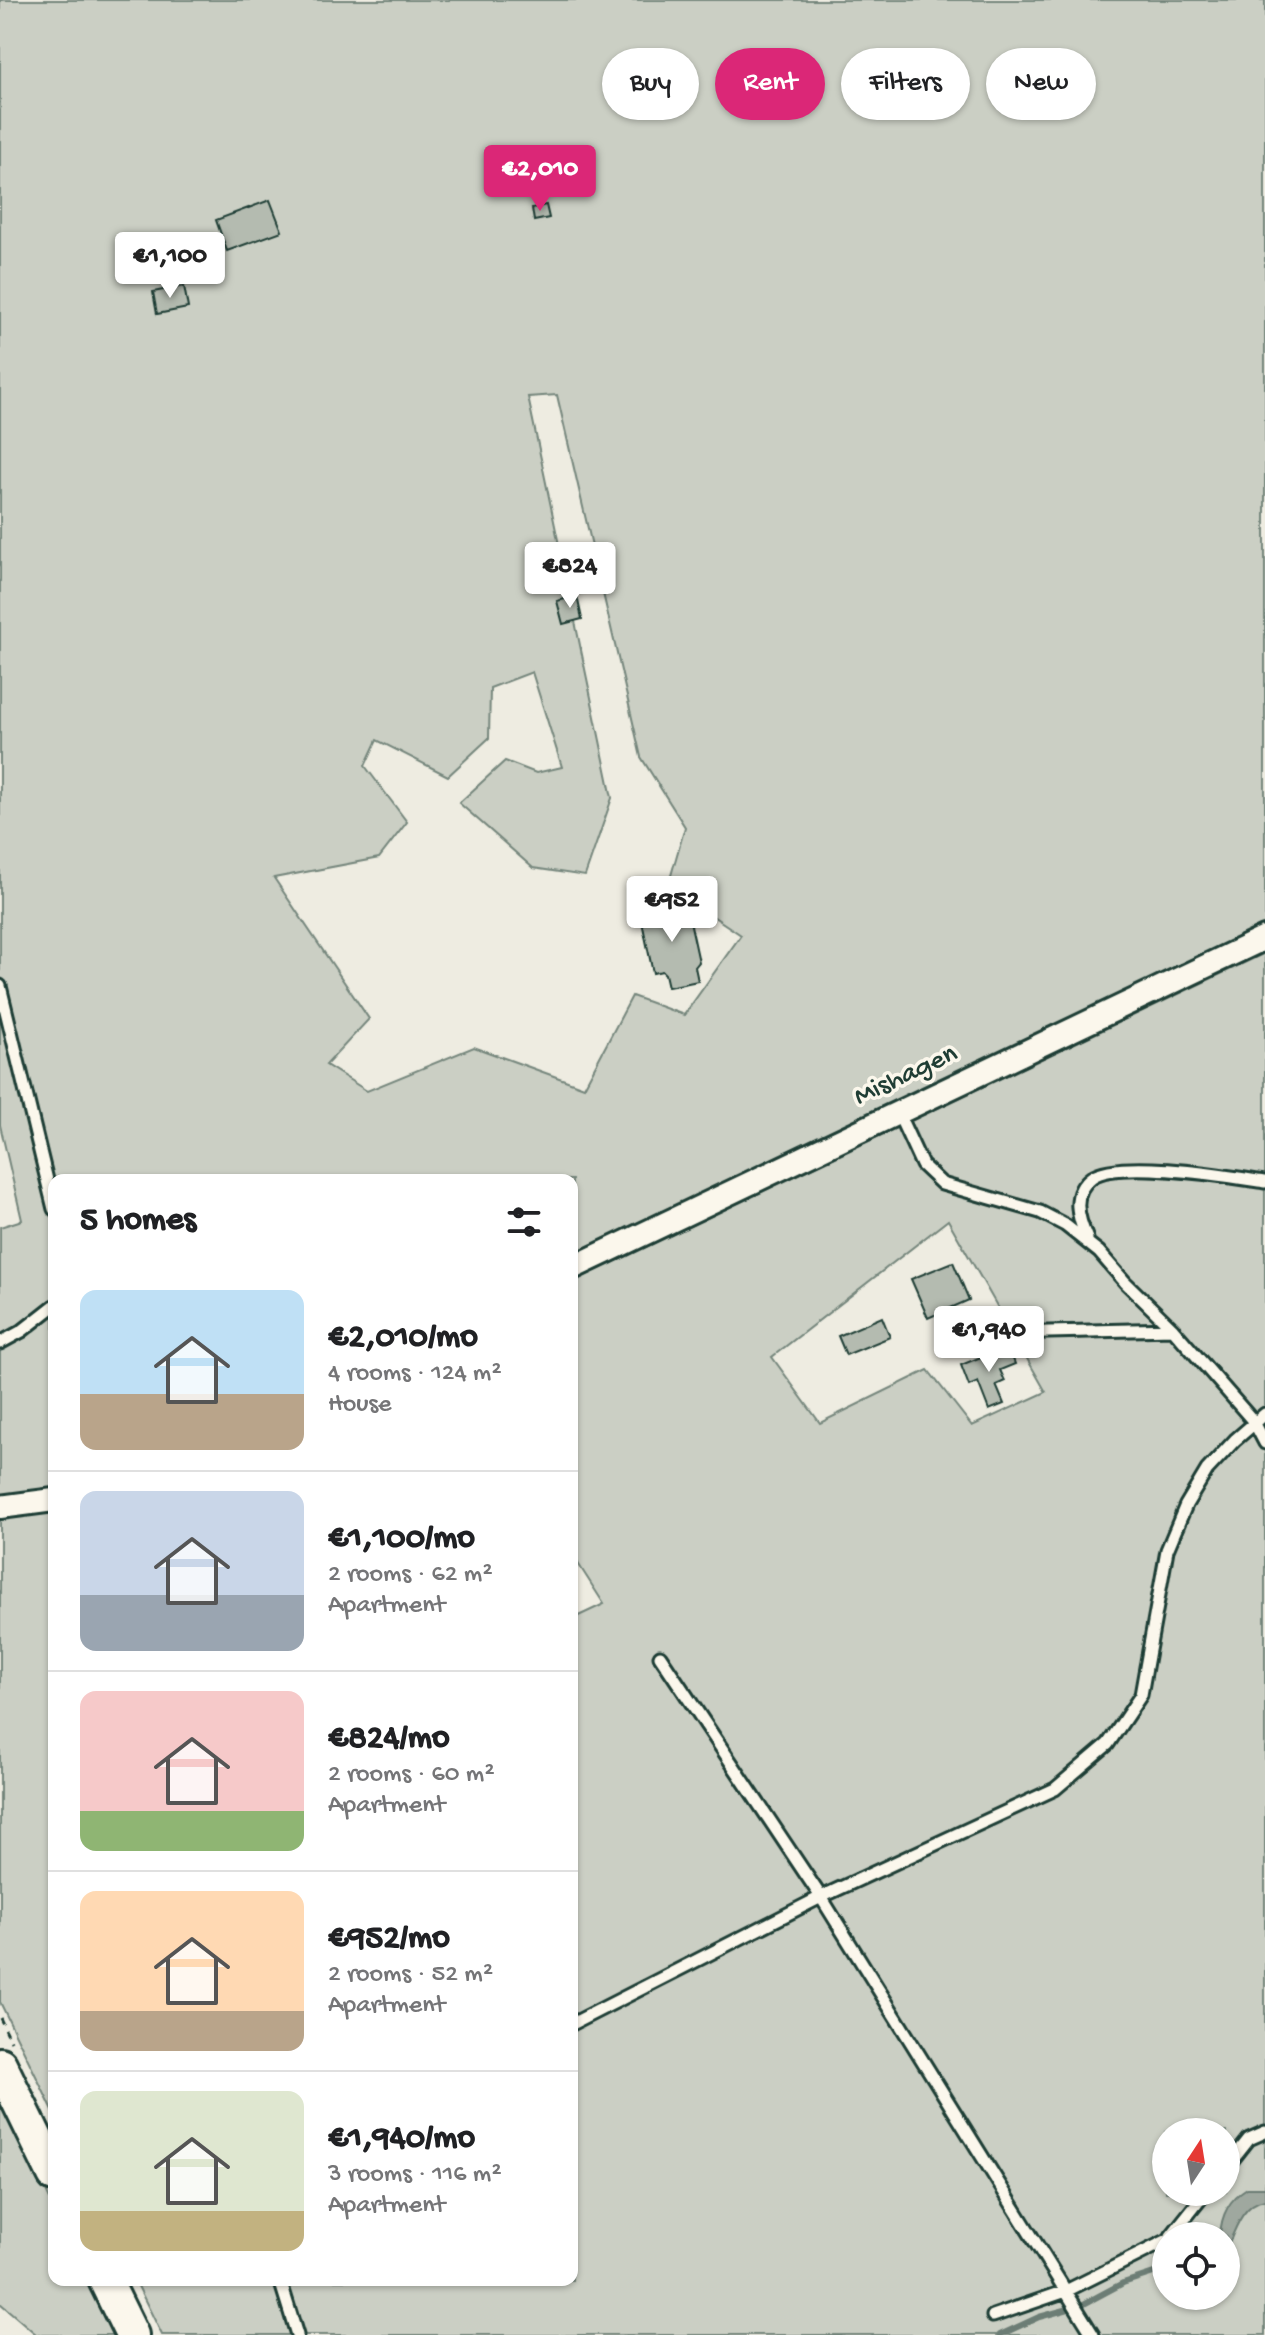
<!DOCTYPE html>
<html lang="en">
<head>
<meta charset="utf-8">
<style>
	body { margin:0; font-family:"Gochi Hand",sans-serif; background:#f2f2f2; color:#202124; height:100vh; display:flex; flex-direction:column; font-size:30px; white-space:nowrap }
	* { box-sizing:border-box; margin:0 }
	p { font-size:26px; color:#757577 }
	.icon { flex:none; width:44px; height:44px; fill:none; stroke:currentColor; stroke-width:2; stroke-linecap:round; stroke-linejoin:round }
	.map { position:relative; flex:1; overflow:hidden }
	.side { position:absolute; left:48px; top:1174px; width:530px; height:1112px; display:flex; flex-direction:column; background:#fff; border-radius:16px; box-shadow:0 2px 6px #0004 }
	.side>* { flex:none }
	.banner { position:absolute; left:602px; top:48px; width:542px; height:72px; display:flex; gap:16px }
	.needle { width:52px; rotate:12deg }
	.tools { position:absolute; left:1152px; top:2118px; display:grid; gap:16px }
	.tools a { display:grid; place-items:center; width:88px; height:88px; border-radius:50%; background:#fff; box-shadow:0 2px 6px #0004; font-size:40px }
	.price { position:absolute; translate:-50% -68px; padding:0 18px; border-radius:8px; background:#fff; color:#222; font-size:26px; line-height:52px; filter:drop-shadow(0 2px 4px #0008) }
	.price::after { content:''; position:absolute; left:50%; top:48px; width:24px; height:18px; margin-left:-12px; background:inherit; clip-path:polygon(0 0,100% 0,50% 100%) }
	.price.on { background:#db2777; color:#fff }
	ul { padding:0; list-style:none }
	li { display:flex; align-items:center; gap:24px; height:200px; padding:0 32px }
	li+li { border-top:2px solid #e0e0e0 }
	li span { display:grid; place-items:center; flex:none; width:224px; height:160px; border-radius:16px; color:#555 }
	li>.icon { margin-inline-start:auto }
	span .icon { width:96px; height:96px; fill:#fffc; stroke-width:1 }
	li b { font-size:34px }
	h2 { display:flex; justify-content:space-between; align-items:center; height:96px; padding:0 32px; font-size:34px }
	.chip { padding:0 28px; border-radius:36px; background:#fff; box-shadow:0 2px 6px #0004; font-size:28px; line-height:72px }
	.chip.on { background:#db2777; color:#fff }
	.map>svg:first-child { display:block }
	.green { fill:#cbcfc4; stroke:#75867c; stroke-width:2; fill-rule:evenodd }
	.water { fill:#9fa89f; stroke:#6c7d74; stroke-width:2 }
	.lines { fill:none; stroke-linecap:round; stroke-linejoin:round }
	.stream { stroke:#6c7d74; stroke-width:6 }
	.building { fill:#b4bbb0; stroke:#1f3d34; stroke-width:2 }
	.lane-casing { stroke:#1f3d34; stroke-width:17 }
	.street-casing { stroke:#1f3d34; stroke-width:28 }
	.secondary-casing { stroke:#1f3d34; stroke-width:38 }
	.path { stroke:#1f3d34; stroke-width:3; stroke-dasharray:6 6; stroke-linecap:butt }
	.lane { stroke:#fbf7ec; stroke-width:11 }
	.street { stroke:#fbf7ec; stroke-width:22 }
	.secondary { stroke:#fbf7ec; stroke-width:32 }
	.labels { text-anchor:middle; dominant-baseline:central; stroke-width:7; stroke-linejoin:round; paint-order:stroke }
	.street-label { font-size:28px; fill:#1f3d34; stroke:#fbf7ec }
</style>
</head>
<body>
<div class="map">
<svg width="1265" height="2335" viewBox="0 0 1265 2335">
	<rect width="100%" height="100%" fill="#eeece1"/>
	<filter id="ink" filterUnits="userSpaceOnUse"><feTurbulence type="fractalNoise" baseFrequency=".0125" numOctaves="2"/><feDisplacementMap in="SourceGraphic" scale="16" xChannelSelector="R" yChannelSelector="G"/><feConvolveMatrix kernelMatrix="1 2 1 2 8 2 1 2 1" color-interpolation-filters="sRGB"/></filter>
	<g filter="url(#ink)">
		<path class="green" d="M0 0H1265V925L572 1257V1180H54V1488L0 1496V1227L22 1220 0 1125ZM557 395 641 757 685 827 668 886 741 935 684 1015 632 996 584 1087 474 1047 367 1091 326 1065 369 1019 274 878 379 858 407 822 365 766 377 740 448 776 489 738 490 688 532 672 562 767 536 773 505 761 459 803 533 868 585 876 612 798 528 397Z
			M1265 953V2335H162L135 2280H572V1619L604 1604 572 1554V1282ZM948 1220 1046 1392 972 1426 928 1370 820 1423 772 1357ZM1166 2132H1226V2192H1166ZM1166 2236H1226V2296H1166Z
			M54 1509V2113L0 2002V1517Z
			M4 2102 54 2208V2280H88L115 2335H37L0 2303V2103Z"/>
		<path class="water" d="M1247 2188H1265V2200C1242 2203 1234 2232 1226 2251V2236H1220C1221 2215 1229 2199 1247 2188Z"/>
		<g class="lines">
			<path class="stream" d="M1000 2335 1039 2317 1080 2306 1123 2283 1166 2269"/>
		</g>
		<path class="building" d="M270 200 282 231 227 251 216 220Z
			M546 205 549 218 534 221 532 208Z
			M184 286 188 308 157 314 153 292Z
			M577 596 582 619 563 624 557 601Z
			M683 904 684 907H687L699 962 695 967 698 981 668 987 665 974 662 971 653 973 641 917 650 915 649 911Z
			M953 1262 969 1300 928 1318 911 1279Z
			M882 1317 890 1337 846 1355 838 1336Z
			M1008 1346 1015 1364 1000 1370 1005 1381 996 1385 1004 1404 989 1410 978 1382 969 1386 961 1365Z"/>
		<g class="lines">
			<defs>
				<path id="lane" d="M0 986 54 1209
					M898 1113 922 1165 942 1184 1040 1212 1065 1225 1099 1252 1125 1282 1173 1329
					M1087 1239C1078 1218 1070 1193 1092 1177 1119 1158 1231 1177 1265 1182
					M1007 1333 1173 1329 1254 1422 1265 1443
					M0 1343 22 1331 54 1306
					M660 1656 821 1897 1093 2335
					M572 2024 821 1897 1055 1789 1108 1744 1141 1695 1167 1550 1186 1505 1207 1470 1235 1440 1265 1414
					M1226 2168 1249 2139 1265 2132
					M1171 2236 1206 2192
					M280 2280 297 2335
					M993 2316 1066 2291 1166 2241"/>
				<path id="street" d="M572 1268 1265 938
					M0 1507 54 1500"/>
				<path id="secondary" d="M0 2064 54 2175
					M105 2280 132 2335"/>
			</defs>
			<use href="#lane" class="lane-casing"/>
			<use href="#street" class="street-casing"/>
			<use href="#secondary" class="secondary-casing"/>
			<path class="path" d="M0 2018 11 2041"/>
			<use href="#lane" class="lane"/>
			<use href="#street" class="street"/>
			<use href="#secondary" class="secondary"/>
		</g>
	</g>
	<g class="labels">
		<g class="street-label">
			<text transform="translate(906 1076) rotate(-25)">Mishagen</text>
		</g>
	</g>
</svg>
<div class="tools">
<a><svg class="needle" viewBox="-14 -14 28 28"><path d="M0-13l5 13h-10z" fill="#e53935"/><path d="M0 13l5-13h-10z" fill="#757577"/></svg></a>
<a><svg class="icon" aria-label="locate" viewBox="0 0 24 24"><circle cx="12" cy="12" r="6"/><path d="M12 2v4M12 18v4M2 12h4M18 12h4"/></svg></a>
</div>
<b class="price on" style="left:540px;top:213px">€2,010</b>
<b class="price" style="left:170px;top:300px">€1,100</b>
<b class="price" style="left:570px;top:610px">€824</b>
<b class="price" style="left:672px;top:944px">€952</b>
<b class="price" style="left:989px;top:1374px">€1,940</b>
<div class="banner">
<a class="chip">Buy</a>
<a class="chip on">Rent</a>
<a class="chip">Filters</a>
<a class="chip">New</a>
</div>
<section class="side">
<h2>5 homes<svg class="icon" aria-label="filters" viewBox="0 0 24 24"><path d="M4 7h16M4 17h16"/><circle cx="9" cy="7" r="2"/><circle cx="15" cy="17" r="2"/></svg></h2>
<ul>
<li><span style="background:linear-gradient(#bfe0f5 65%,#b9a48a 0)"><svg class="icon" aria-label="home" viewBox="0 0 24 24"><path d="M3 11l9-7 9 7M6 9v11h12V9"/></svg></span><div><b>€2,010/mo</b><p>4 rooms · 124 m²</p><p>House</p></div></li>
<li><span style="background:linear-gradient(#c9d6e8 65%,#9aa5b1 0)"><svg class="icon" aria-label="home" viewBox="0 0 24 24"><path d="M3 11l9-7 9 7M6 9v11h12V9"/></svg></span><div><b>€1,100/mo</b><p>2 rooms · 62 m²</p><p>Apartment</p></div></li>
<li><span style="background:linear-gradient(#f6c9c9 75%,#8fb573 0)"><svg class="icon" aria-label="home" viewBox="0 0 24 24"><path d="M3 11l9-7 9 7M6 9v11h12V9"/></svg></span><div><b>€824/mo</b><p>2 rooms · 60 m²</p><p>Apartment</p></div></li>
<li><span style="background:linear-gradient(#ffd9b3 75%,#b9a48a 0)"><svg class="icon" aria-label="home" viewBox="0 0 24 24"><path d="M3 11l9-7 9 7M6 9v11h12V9"/></svg></span><div><b>€952/mo</b><p>2 rooms · 52 m²</p><p>Apartment</p></div></li>
<li><span style="background:linear-gradient(#dfe7d0 75%,#c2b280 0)"><svg class="icon" aria-label="home" viewBox="0 0 24 24"><path d="M3 11l9-7 9 7M6 9v11h12V9"/></svg></span><div><b>€1,940/mo</b><p>3 rooms · 116 m²</p><p>Apartment</p></div></li>
</ul>
</section>
</div>
</body>
</html>
